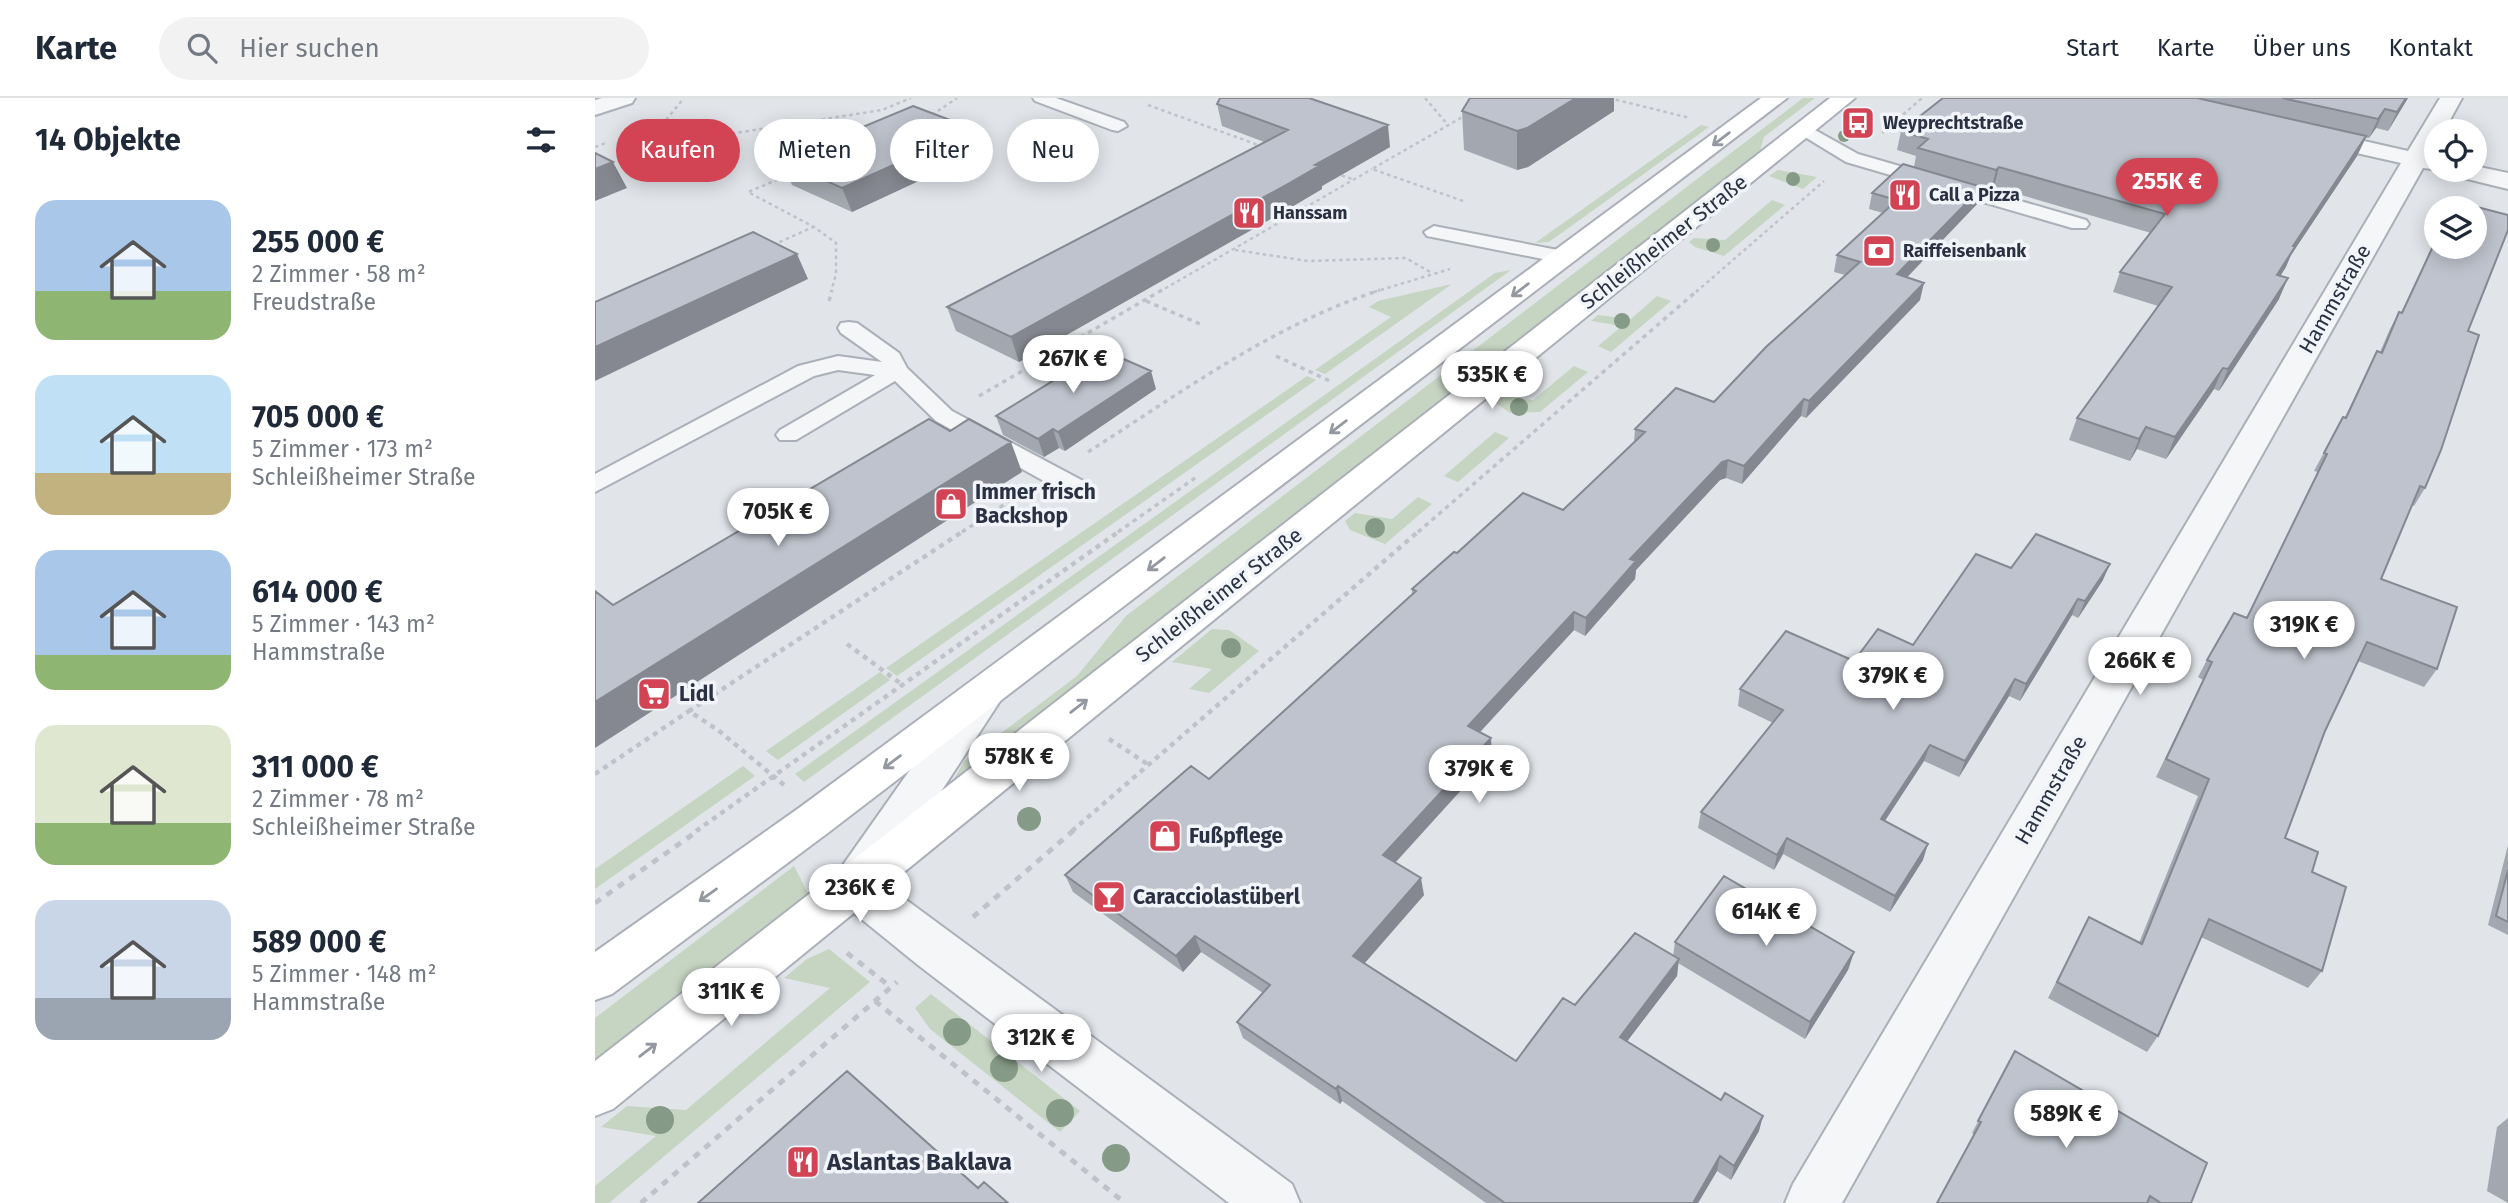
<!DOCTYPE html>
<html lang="de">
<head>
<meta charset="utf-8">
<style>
	body { margin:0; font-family:"Fira Sans",sans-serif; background:#f2f2f3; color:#1f2937; height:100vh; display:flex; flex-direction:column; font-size:26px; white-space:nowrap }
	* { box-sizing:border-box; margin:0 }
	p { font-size:23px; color:#747a83 }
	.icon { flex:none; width:38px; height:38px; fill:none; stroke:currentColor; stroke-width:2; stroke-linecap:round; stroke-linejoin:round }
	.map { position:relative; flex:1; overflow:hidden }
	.drawer { display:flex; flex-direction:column; background:#fff; width:595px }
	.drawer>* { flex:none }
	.guide { position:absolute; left:21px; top:21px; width:665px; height:63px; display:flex; gap:14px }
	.buttons { position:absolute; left:1829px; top:21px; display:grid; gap:14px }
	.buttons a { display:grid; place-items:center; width:63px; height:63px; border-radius:50%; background:#fff; box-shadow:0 4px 18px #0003; font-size:35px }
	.price { position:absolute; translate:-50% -60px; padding:0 16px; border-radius:24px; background:#fff; color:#222; font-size:23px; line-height:46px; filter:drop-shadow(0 2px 4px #0008) }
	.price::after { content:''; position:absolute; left:50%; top:42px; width:21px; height:16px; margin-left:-10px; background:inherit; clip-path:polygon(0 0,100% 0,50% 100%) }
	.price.on { background:#d24454; color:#fff }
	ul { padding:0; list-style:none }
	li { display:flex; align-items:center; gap:21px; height:175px; padding:0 35px }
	li span { display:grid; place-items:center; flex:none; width:196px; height:140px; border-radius:21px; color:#555 }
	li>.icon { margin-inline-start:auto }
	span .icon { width:84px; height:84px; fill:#fffc; stroke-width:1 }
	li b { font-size:30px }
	h2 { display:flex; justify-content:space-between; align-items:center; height:84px; padding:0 35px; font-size:30px }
	.tag { padding:0 24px; border-radius:32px; background:#fff; box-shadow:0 4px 18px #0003; font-size:24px; line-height:63px }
	.tag.on { background:#d24454; color:#fff }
	header { display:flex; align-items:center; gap:42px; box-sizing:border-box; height:98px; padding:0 35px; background:#fff; border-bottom:2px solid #e0e1e3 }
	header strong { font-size:33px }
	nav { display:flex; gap:38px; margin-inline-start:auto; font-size:24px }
	.search { width:490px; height:63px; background:#f2f2f3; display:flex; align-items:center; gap:18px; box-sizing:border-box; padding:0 24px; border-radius:38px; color:#747a83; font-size:26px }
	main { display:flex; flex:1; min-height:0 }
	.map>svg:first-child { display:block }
	.green { fill:#c6d4c2 }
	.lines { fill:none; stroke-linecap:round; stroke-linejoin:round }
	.service-casing { stroke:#aaafb8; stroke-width:4 }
	.minor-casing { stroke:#aaafb8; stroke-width:4 }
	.secondary-casing { stroke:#aaafb8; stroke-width:4 }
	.path-far3 { stroke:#bfc3c9; stroke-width:2.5; stroke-dasharray:3.5 3.5; stroke-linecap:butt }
	.path-far2 { stroke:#bfc3c9; stroke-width:3.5; stroke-dasharray:4.5 4.5; stroke-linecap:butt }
	.path-far1 { stroke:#bfc3c9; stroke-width:4.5; stroke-dasharray:5 5; stroke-linecap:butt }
	.path { stroke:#bfc3c9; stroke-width:5; stroke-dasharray:7 7; stroke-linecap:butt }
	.service { fill:#f4f6f8; fill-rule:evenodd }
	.minor { fill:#f4f6f8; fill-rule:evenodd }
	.secondary { fill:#fff; fill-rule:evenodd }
	.tree { fill:#869b87 }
	.wall { fill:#a3a8b0 }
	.shaded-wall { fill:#858890 }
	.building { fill:#bec3cd; stroke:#858890; stroke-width:2 }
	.oneway { stroke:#9498a1 }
	.labels { text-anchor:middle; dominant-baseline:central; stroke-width:7; stroke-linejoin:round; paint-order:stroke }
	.far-poi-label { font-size:18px; font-weight:bold; fill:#293143; stroke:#f1f4f8; text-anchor:start }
	.street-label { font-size:21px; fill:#293143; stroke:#f1f4f8 }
	.poi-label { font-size:21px; font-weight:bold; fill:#293143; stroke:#f1f4f8; text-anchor:start }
	.near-poi-label { font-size:24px; font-weight:bold; fill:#293143; stroke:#f1f4f8; text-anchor:start }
</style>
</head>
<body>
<header>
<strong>Karte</strong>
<div class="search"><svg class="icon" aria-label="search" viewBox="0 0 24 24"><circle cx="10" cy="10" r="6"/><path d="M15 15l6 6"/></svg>Hier suchen</div>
<nav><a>Start</a><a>Karte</a><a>Über uns</a><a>Kontakt</a></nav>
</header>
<main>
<section class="drawer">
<h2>14 Objekte<svg class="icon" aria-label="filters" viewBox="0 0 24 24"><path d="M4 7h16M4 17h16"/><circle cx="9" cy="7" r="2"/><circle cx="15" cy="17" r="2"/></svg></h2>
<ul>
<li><span style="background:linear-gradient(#a9c7e8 65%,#8fb573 0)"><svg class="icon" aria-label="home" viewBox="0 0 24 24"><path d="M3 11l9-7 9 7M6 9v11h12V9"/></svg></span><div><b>255 000 €</b><p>2 Zimmer · 58 m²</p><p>Freudstraße</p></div></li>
<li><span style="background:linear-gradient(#bfe0f5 70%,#c2b280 0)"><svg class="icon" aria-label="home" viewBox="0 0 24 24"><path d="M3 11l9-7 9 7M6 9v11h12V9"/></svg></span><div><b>705 000 €</b><p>5 Zimmer · 173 m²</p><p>Schleißheimer Straße</p></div></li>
<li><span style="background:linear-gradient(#a9c7e8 75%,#8fb573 0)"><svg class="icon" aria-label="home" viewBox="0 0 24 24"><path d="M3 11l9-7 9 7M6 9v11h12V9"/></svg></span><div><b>614 000 €</b><p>5 Zimmer · 143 m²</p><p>Hammstraße</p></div></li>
<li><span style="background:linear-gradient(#dfe7d0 70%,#8fb573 0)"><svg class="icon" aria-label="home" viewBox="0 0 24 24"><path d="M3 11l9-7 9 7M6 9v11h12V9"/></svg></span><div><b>311 000 €</b><p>2 Zimmer · 78 m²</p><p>Schleißheimer Straße</p></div></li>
<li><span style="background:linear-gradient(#c9d6e8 70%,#9aa5b1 0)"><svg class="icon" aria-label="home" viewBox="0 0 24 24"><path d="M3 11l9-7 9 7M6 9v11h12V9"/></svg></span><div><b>589 000 €</b><p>5 Zimmer · 148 m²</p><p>Hammstraße</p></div></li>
</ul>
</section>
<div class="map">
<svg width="1913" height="1105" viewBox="0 0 1913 1105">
	<rect width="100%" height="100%" fill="#e1e5ea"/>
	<path class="green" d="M1208 0H1220L1169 39 1165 53 1159 59 357 685 369 663 482 578 531 518Z
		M1106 27 1114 29 954 144 940 145Z
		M1183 72 1222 79 1208 91 1174 78Z
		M1177 102 1190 107 1129 158 1100 149 1094 144 1099 140 1130 142Z
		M916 172 209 684 200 676 900 175Z
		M857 186 730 276 720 272 796 219 774 209 783 203Z
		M1062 198 1076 203 1016 254 1003 248 1027 228 996 223 1003 217 1036 221Z
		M979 268 993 274 945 314 915 315 898 303 905 298 938 302Z
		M712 278 721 282 302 578 291 570Z
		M900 334 914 340 863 384 849 378Z
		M823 399 837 406 790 446 755 432 750 423 760 415 797 421Z
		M617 531 634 532 664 553 614 595 594 591 617 571 577 564Z
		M285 574 295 582 183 662 171 653Z
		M148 668 160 678 0 791V771Z
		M199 768 214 797 0 964V920Z
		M234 851 275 884 14 1105H0V1088L61 1038 6 1029 32 1008 91 1012 235 890 189 880 212 861Z
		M336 896 485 1013 465 1034 335 931 320 910Z"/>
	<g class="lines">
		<defs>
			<path id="service" d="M438 0H461L529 24 532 28 523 33 517 32 440 3Z
				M1211 27 1263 56 1491 122 1494 126 1491 130H1477L1251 64 1205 36 1202 32Z
				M839 128 968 153 975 155 978 159 975 163 968 165 832 138 829 134Z
				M254 224 262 225 304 255 312 270 357 313 492 385 495 391 492 397 483 399 474 397 341 323 300 283 201 342H185L181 337 185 332 280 277 243 272 219 278 0 394V376L203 268 243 258 287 264 246 235 243 230 246 225Z"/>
			<path id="minor" d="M7 0H40L37 5 0 17V2Z
				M1845 0H1867L1849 33H1841V47L1835 57 1841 59V72H1847L1828 70 1247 1105H1190L1198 1086 1806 65 1708 43 1704 38 1708 33 1716 31 1813 53Z
				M1880 68 1913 75V91L1856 77 1853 72H1880Z
				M391 579 405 584 411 594 287 784 697 1086 705 1105H634L323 867 243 802 236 788 243 774 377 584Z"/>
			<path id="secondary" d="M1166 0H1192L234 734 17 896 0 902V854L204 710Z
				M1235 0H1260L18 1011 0 1018V963Z"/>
		</defs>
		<use href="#service" class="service-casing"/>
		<use href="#minor" class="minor-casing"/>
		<use href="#secondary" class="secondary-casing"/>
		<path class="path-far3" d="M830 0 853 27
			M1014 0 1095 20
			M553 7 666 48
			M337 17 362 0
			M49 30 71 22
			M1287 35 1327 0
			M109 40 287 12 316 0
			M0 49 11 45
			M83 50 109 40 71 22 89 0
			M740 75 757 81
			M196 76 153 94 219 129 241 145V176L236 194
			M868 103 777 71 871 17
			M178 147 218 129
			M640 152 713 163 811 160 837 175
			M564 194 777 71
			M779 194 855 171
			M1101 194 1229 83"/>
		<path class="path-far2" d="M234 203 237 192
			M551 203 605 226
			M681 258 735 283
			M384 298 567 192
			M493 354C587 294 678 227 785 192
			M367 434 421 399
			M523 434 600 380
			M823 434 1103 192"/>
		<path class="path-far1" d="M252 546 309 588
			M514 641 554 667
			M0 676 94 613
			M189 687 123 632 94 613 370 432
			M101 733 526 432
			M477 733 825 432"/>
		<path class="path" d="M0 805 104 732
			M378 819 479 732
			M252 855 296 889
			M280 903 530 1105
			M46 1105 302 884"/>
		<use href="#service" class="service"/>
		<use href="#minor" class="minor"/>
		<use href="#secondary" class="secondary"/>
	</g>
	<g class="tree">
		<circle cx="1249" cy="38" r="6"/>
		<circle cx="1198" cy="81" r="7"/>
		<circle cx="1118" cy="147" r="7"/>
		<circle cx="1027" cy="223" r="8"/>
		<circle cx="924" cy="309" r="9"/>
		<circle cx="780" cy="430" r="10"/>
		<circle cx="636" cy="550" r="10"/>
		<circle cx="434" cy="721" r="12"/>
		<circle cx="362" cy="934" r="14"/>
		<circle cx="409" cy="970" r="14"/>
		<circle cx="465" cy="1015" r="14"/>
		<circle cx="65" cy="1022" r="14"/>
		<circle cx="521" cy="1060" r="14"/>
	</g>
	<path class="wall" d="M1348 0H1813L1793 33 1781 30 1774 40H1771L1762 58 1696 157 1685 178 1684 201 1624 293 1619 291 1571 361 1542 351 1535 363 1474 342 1482 320 1563 208 1518 194 1525 174 1556 135 1399 89 1396 92 1319 69 1321 58 1302 52 1306 33Z
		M622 6 795 49 727 88V91L695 110 424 264 361 233 352 209 669 44 627 28Z
		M867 13H1019L933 69 922 72 869 52Z
		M379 31 386 54 257 114 197 87 186 63Z
		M1277 95 1383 105 1312 179 1325 202 1211 320 1206 318 1147 386 1131 380 1125 382 1041 472 1040 481 990 538 979 532 885 634 897 658 800 764 829 797 769 866 921 963 980 907 1078 858 1080 844 1259 854 1253 872 1210 941 1083 865 1082 878 1032 943 1164 1033 1136 1082 1122 1073 1103 1105H891L747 1003 745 1006 648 940 642 924 668 895 606 854 588 874 478 794 470 777 614 681 817 496V491L862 455 968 412 1039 344 1040 331 1119 304 1250 177 1239 174 1242 157 1288 115 1274 111Z
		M1841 140V149L1873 233 1830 390 1819 408 1817 407 1786 481 1842 571 1829 589 1763 563 1730 633 1690 740 1717 774 1727 873 1713 890 1606 839 1563 938 1552 954 1453 900 1494 819 1544 845 1603 698 1561 679 1608 582 1603 579 1612 562 1652 520 1723 374 1719 373 1748 319H1750L1782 253 1785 254 1795 231 1804 214 1806 215Z
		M561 291 470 353 464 350 449 359 408 337 401 318Z
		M1416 470 1508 482 1483 520 1477 517 1425 603 1414 598 1364 679 1329 663 1290 723 1328 762 1295 814 1188 756 1179 772 1103 730 1106 714 1178 625 1143 608 1145 591 1259 563 1318 547Z
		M1913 747V837L1893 827Z
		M1420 953 1596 1105H1342L1379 1037 1377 1035Z
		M1913 1020V1105L1892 1093 1902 1029Z"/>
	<path class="shaded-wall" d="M981 0H1019V13L933 69 922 72V33Z
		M1811 0H1813L1793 33 1802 14Z
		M1790 11 1781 30 1774 40 1783 21Z
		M793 27 795 49 727 88V91L695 110 424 264 416 239Z
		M379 31 386 54 257 114 247 90Z
		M1771 38 1762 58 1696 157 1691 169 1673 198 1682 177 1698 148Z
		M18 64 32 90 0 103V71Z
		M1404 69 1399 89 1396 92 1401 72Z
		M1387 89 1383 105 1299 193 1302 176Z
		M202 156 213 181 0 283V249Z
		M1693 180 1684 201 1624 293 1633 271Z
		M1329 185 1325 202 1211 320 1214 303Z
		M1628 270 1619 291 1571 361 1580 339Z
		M556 273 561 291 470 353 463 334Z
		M1209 301 1206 318 1147 386 1149 368Z
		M1551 329 1542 351 1535 363 1544 341Z
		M458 331 464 350 449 359 443 341Z
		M416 344 427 374 0 650V604Z
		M1133 362 1131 380 1125 382 1041 472 1040 481 990 538 991 520 1035 461 1127 364Z
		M1515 466 1508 482 1483 520 1490 503Z
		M1483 501 1477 517 1425 603 1431 586Z
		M979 514V532L874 646 873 628Z
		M1420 581 1414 598 1364 679 1370 663Z
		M896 640 897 658 791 775 788 757Z
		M1335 647 1329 663 1281 736 1286 721Z
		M1192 740 1188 756 1179 772 1182 757Z
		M1333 746 1328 762 1295 814 1300 798Z
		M826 780 829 797 761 875 758 858Z
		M600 838 606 854 588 874 581 858Z
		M1259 854 1253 872 1210 941 1215 924Z
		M1084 861 1082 878 1024 954 1025 939Z
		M743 988 747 1003 745 1006 741 991Z
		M1168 1018 1164 1033 1136 1082 1139 1068Z
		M1125 1058 1122 1073 1103 1105H1098Z"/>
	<path class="building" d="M625 0H714L793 27 720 67 724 68 691 87 416 239 352 209 693 32 622 6Z
		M875 0H981L932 30 922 33 867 13Z
		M1348 0H1602L1771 38 1698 148 1700 149 1682 177 1693 180 1633 271 1628 270 1580 339 1551 329 1544 341 1482 320 1577 189 1525 174 1570 116 1404 69 1401 72 1323 50 1333 41 1306 33Z
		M1687 0H1811L1802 14 1790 11 1783 21Z
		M318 8 379 31 247 90 186 63Z
		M0 55 18 64 0 71Z
		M1308 66 1387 89 1302 176 1329 185 1214 303 1209 301 1149 368 1133 362 1127 364 1035 461 1041 463 991 520 979 514 873 628 896 640 788 757 826 780 758 858 921 963 968 900 980 907 1040 835 1084 861 1025 939 1126 1002 1130 995 1168 1018 1139 1068 1125 1058 1098 1105H910L743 988 741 991 642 924 675 887 600 838 581 858 470 777 596 668 614 681 821 493 817 491 859 454 862 455 928 395 968 412 1050 334 1040 331 1081 290 1119 304 1171 249 1265 164 1242 157 1302 102 1277 95Z
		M1859 103 1913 117V132L1873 233 1884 237 1846 352 1830 390 1825 388 1786 481 1862 509 1842 571 1772 544 1730 633 1690 740 1723 754 1717 774 1751 789 1727 873 1614 821 1563 938 1462 884 1494 819 1547 846 1614 681 1571 661 1617 564 1612 562 1639 515 1652 520 1732 356 1729 355 1748 319 1751 320 1782 253 1787 255 1804 214 1807 215 1841 142V149H1880V110H1856Z
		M158 134 202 156 0 249V204Z
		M508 252 556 273 463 334 458 331 443 341 401 318Z
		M334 321 355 333 374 321 416 344 0 604V493L18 507Z
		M1441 436 1515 466 1490 503 1483 501 1431 586 1420 581 1370 663 1335 647 1286 721 1333 746 1300 798 1192 740 1182 757 1106 714 1188 612 1145 591 1191 533 1259 563 1283 531 1318 547 1381 456 1416 470Z
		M1913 772V824L1901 818Z
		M1129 778 1259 854 1215 924 1080 844Z
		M1420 953 1612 1065 1596 1105H1566L1555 1098 1552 1105H1342L1386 1024 1383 1023Z
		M252 973 383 1090 389 1084 413 1105H103Z"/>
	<defs><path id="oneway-shaft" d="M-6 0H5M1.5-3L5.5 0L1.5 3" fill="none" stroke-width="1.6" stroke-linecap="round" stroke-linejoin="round" transform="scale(1.75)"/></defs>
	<g class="oneway">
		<use href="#oneway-shaft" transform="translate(1126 41) rotate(143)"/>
		<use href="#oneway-shaft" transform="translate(925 192) rotate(143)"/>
		<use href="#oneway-shaft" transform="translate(743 329) rotate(143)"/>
		<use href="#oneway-shaft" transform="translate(561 466) rotate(143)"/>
		<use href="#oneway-shaft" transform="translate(484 608) rotate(-38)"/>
		<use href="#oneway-shaft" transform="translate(297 664) rotate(143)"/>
		<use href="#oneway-shaft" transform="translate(113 797) rotate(145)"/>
		<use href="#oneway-shaft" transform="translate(53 952) rotate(-38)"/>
	</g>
	<defs>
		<symbol id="bus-square" viewBox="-11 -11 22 22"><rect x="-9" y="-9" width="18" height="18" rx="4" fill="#d24454" stroke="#f1f4f8"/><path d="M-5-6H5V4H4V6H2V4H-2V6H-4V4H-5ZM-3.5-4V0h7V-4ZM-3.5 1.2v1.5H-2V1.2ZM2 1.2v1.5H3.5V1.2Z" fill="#fff"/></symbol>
		<symbol id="restaurant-square" viewBox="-11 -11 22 22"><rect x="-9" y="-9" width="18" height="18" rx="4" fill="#d24454" stroke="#f1f4f8"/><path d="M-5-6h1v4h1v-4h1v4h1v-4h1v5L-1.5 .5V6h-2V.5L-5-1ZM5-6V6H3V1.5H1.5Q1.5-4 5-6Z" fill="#fff"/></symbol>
		<symbol id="bank-square" viewBox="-11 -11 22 22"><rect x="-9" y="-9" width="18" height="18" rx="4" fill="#d24454" stroke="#f1f4f8"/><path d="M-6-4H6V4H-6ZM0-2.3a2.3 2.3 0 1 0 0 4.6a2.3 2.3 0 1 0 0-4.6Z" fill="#fff"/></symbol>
		<symbol id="shop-square" viewBox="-11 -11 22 22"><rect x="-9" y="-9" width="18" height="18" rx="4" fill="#d24454" stroke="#f1f4f8"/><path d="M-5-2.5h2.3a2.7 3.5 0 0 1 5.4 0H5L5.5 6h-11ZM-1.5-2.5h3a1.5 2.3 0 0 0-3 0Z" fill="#fff"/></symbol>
		<symbol id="supermarket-square" viewBox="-11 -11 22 22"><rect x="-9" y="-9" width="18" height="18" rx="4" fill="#d24454" stroke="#f1f4f8"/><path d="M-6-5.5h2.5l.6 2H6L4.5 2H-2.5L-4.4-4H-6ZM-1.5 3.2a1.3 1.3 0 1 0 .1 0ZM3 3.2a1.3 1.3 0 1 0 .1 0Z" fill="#fff"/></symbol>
		<symbol id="bar-square" viewBox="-11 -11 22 22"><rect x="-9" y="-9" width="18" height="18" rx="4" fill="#d24454" stroke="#f1f4f8"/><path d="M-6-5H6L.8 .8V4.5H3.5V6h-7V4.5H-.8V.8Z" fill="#fff"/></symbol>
	</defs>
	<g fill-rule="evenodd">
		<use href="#bus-square" x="1244" y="6" width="38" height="38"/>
		<use href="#restaurant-square" x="1291" y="78" width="38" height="38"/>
		<use href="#restaurant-square" x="635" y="96" width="38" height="38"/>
		<use href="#bank-square" x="1265" y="134" width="38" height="38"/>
		<use href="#shop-square" x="337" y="387" width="38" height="38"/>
		<use href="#supermarket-square" x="40" y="577" width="38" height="38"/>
		<use href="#shop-square" x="551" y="719" width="38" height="38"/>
		<use href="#bar-square" x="495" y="780" width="38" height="38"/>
		<use href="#restaurant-square" x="189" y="1045" width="38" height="38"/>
	</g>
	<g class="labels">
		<g class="far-poi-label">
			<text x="1288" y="25">Weyprechtstraße</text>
			<text x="1334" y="97">Call a Pizza</text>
			<text x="678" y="115">Hanssam</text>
			<text x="1308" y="153">Raiffeisenbank</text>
		</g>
		<g class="street-label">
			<text transform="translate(1069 144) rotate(-38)">Schleißheimer Straße</text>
			<text transform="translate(1740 201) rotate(-60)">Hammstraße</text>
			<text transform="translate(624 497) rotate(-38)">Schleißheimer Straße</text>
			<text transform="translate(1456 692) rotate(-60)">Hammstraße</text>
		</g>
		<g class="poi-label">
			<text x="380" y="394">Immer frisch<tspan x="380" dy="24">Backshop</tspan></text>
			<text x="84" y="596">Lidl</text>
			<text x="594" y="738">Fußpflege</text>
			<text x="538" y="799">Caracciolastüberl</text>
		</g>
		<g class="near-poi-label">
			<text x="232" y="1064">Aslantas Baklava</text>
		</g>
	</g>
</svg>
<div class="buttons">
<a><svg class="icon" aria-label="locate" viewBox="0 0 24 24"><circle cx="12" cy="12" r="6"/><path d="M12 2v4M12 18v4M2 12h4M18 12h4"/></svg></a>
<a><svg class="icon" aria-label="layers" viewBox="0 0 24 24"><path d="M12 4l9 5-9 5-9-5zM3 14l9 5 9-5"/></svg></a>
</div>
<b class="price on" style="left:1572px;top:120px">255K €</b>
<b class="price" style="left:478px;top:297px">267K €</b>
<b class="price" style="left:897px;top:313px">535K €</b>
<b class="price" style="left:183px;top:450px">705K €</b>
<b class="price" style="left:1709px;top:563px">319K €</b>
<b class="price" style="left:1545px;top:599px">266K €</b>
<b class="price" style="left:1298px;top:614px">379K €</b>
<b class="price" style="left:424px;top:695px">578K €</b>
<b class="price" style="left:884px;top:707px">379K €</b>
<b class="price" style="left:265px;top:826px">236K €</b>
<b class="price" style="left:1171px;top:850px">614K €</b>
<b class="price" style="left:136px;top:930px">311K €</b>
<b class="price" style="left:446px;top:976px">312K €</b>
<b class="price" style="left:1471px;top:1052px">589K €</b>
<div class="guide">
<a class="tag on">Kaufen</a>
<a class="tag">Mieten</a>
<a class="tag">Filter</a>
<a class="tag">Neu</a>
</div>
</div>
</main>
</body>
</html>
